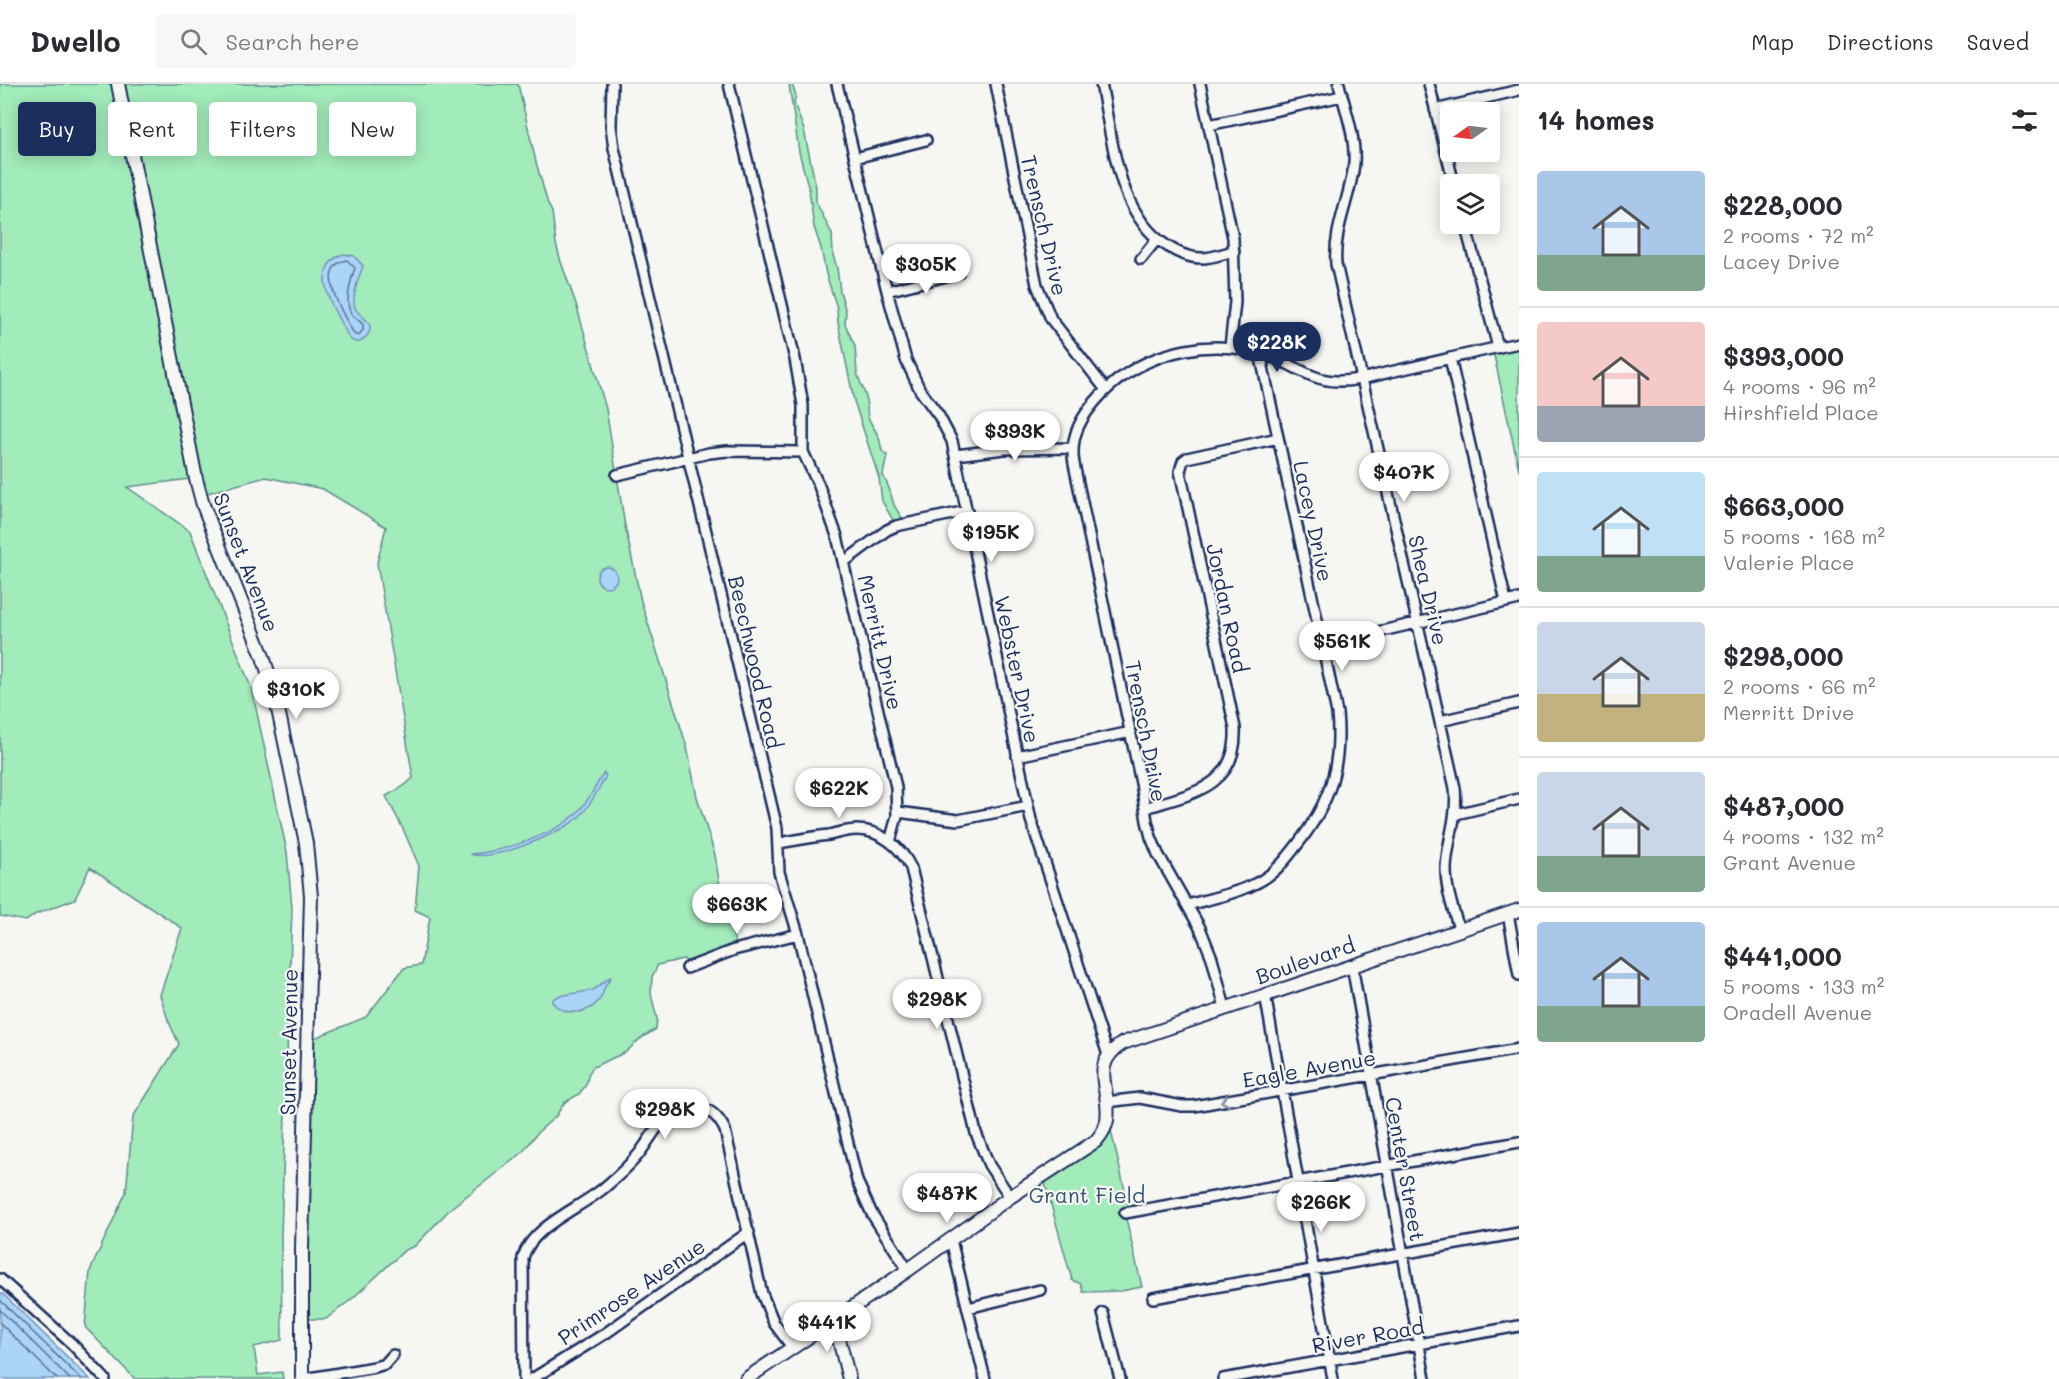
<!DOCTYPE html>
<html lang="en">
<head>
<meta charset="utf-8">
<style>
	body { margin:0; font-family:Mali,sans-serif; background:#f7f7f7; color:#2b2b33; height:100vh; display:flex; flex-direction:column; font-size:22px; white-space:nowrap }
	* { box-sizing:border-box; margin:0 }
	p { font-size:20px; color:#7c7c81 }
	.icon { flex:none; width:33px; height:33px; fill:none; stroke:currentColor; stroke-width:2; stroke-linecap:round; stroke-linejoin:round }
	.map { position:relative; flex:1; overflow:hidden }
	.drawer { display:flex; flex-direction:column; background:#fff; width:540px }
	.drawer>* { flex:none }
	.banner { position:absolute; left:18px; top:18px; width:570px; height:54px; display:flex; gap:12px }
	.needle { width:39px; rotate:256deg }
	.buttons { position:absolute; left:1440px; top:18px; display:grid; gap:12px }
	.buttons a { display:grid; place-items:center; width:60px; height:60px; border-radius:6px; background:#fff; box-shadow:0 3px 15px #0003; font-size:30px }
	.price { position:absolute; translate:-50% -51px; padding:0 14px; border-radius:21px; background:#fff; color:#222; font-size:20px; line-height:39px; filter:drop-shadow(0 2px 3px #0008) }
	.price::after { content:''; position:absolute; left:50%; top:36px; width:18px; height:14px; margin-left:-9px; background:inherit; clip-path:polygon(0 0,100% 0,50% 100%) }
	.price.current { background:#1b2f5e; color:#fff }
	ul { padding:0; list-style:none }
	li { display:flex; align-items:center; gap:18px; height:150px; padding:0 18px }
	li+li { border-top:2px solid #e1e1e2 }
	li span { display:grid; place-items:center; flex:none; width:168px; height:120px; border-radius:6px; color:#555 }
	li>.icon { margin-inline-start:auto }
	span .icon { width:72px; height:72px; fill:#fffc; stroke-width:1 }
	li b { font-size:26px }
	h2 { display:flex; justify-content:space-between; align-items:center; height:72px; padding:0 18px; font-size:26px }
	.tag { padding:0 21px; border-radius:6px; background:#fff; box-shadow:0 3px 15px #0003; font-size:21px; line-height:54px }
	.tag.current { background:#1b2f5e; color:#fff }
	header { display:flex; align-items:center; gap:36px; box-sizing:border-box; height:84px; padding:0 30px; background:#fff; border-bottom:2px solid #e1e1e2 }
	header strong { font-size:28px }
	nav { display:flex; gap:33px; margin-inline-start:auto; font-size:21px }
	.search { width:420px; height:54px; background:#f7f7f7; display:flex; align-items:center; gap:15px; box-sizing:border-box; padding:0 21px; border-radius:6px; color:#7c7c81; font-size:22px }
	main { display:flex; flex:1; min-height:0 }
	.map>svg:first-child { display:block }
	.green { fill:#a2ebba; stroke:#5e8d8c; stroke-width:1.5 }
	.water { fill:#abd4f6; stroke:#7192b9; stroke-width:1.5 }
	.lines { fill:none; stroke-linecap:round; stroke-linejoin:round }
	.shore { stroke:#55719b; stroke-width:1.5 }
	.minor-casing { stroke:#1b2f5e; stroke-width:14 }
	.tertiary-casing { stroke:#1b2f5e; stroke-width:16 }
	.minor { stroke:#f6f6f2; stroke-width:9 }
	.tertiary { stroke:#f6f6f2; stroke-width:12 }
	.oneway { stroke:#8892a8 }
	.labels { text-anchor:middle; dominant-baseline:central; stroke-width:4.5; stroke-linejoin:round; paint-order:stroke }
	.street-label { font-size:21px; fill:#1b2f5e; stroke:#f6f6f2 }
	.park-label { font-size:21px; fill:#365570; stroke:#f6f6f2 }
</style>
</head>
<body>
<header>
<strong>Dwello</strong>
<div class="search"><svg class="icon" aria-label="search" viewBox="0 0 24 24"><circle cx="10" cy="10" r="6"/><path d="M15 15l6 6"/></svg>Search here</div>
<nav><a>Map</a><a>Directions</a><a>Saved</a></nav>
</header>
<main>
<div class="map">
<svg width="1519" height="1295" viewBox="0 0 1519 1295">
	<rect width="100%" height="100%" fill="#f6f6f2"/>
	<filter id="ink" filterUnits="userSpaceOnUse"><feTurbulence type="fractalNoise" baseFrequency=".0167" numOctaves="2"/><feDisplacementMap in="SourceGraphic" scale="12" xChannelSelector="R" yChannelSelector="G"/><feConvolveMatrix kernelMatrix="1 2 1 2 8 2 1 2 1" color-interpolation-filters="sRGB"/></filter>
	<g filter="url(#ink)">
		<path class="green" d="M0 0H518L536 78 548 120 552 128 556 160 561 178 576 220 606 325 625 442 641 517 687 663 697 713 715 771 719 797 735 859 718 865 710 875 694 881 683 875 658 881 652 893 651 910 657 935 656 945 640 955 626 968 593 983 589 989 586 1001 579 1010 564 1019 556 1032 538 1048 522 1069 451 1124 415 1162 405 1166 353 1214 326 1235H302L307 957 366 933 404 884 421 881 430 833 415 826 419 782 403 745 386 712 404 702 413 694 377 479 386 443 323 405 266 393 200 411 196 398 190 395 127 403 190 447 252 606 287 768 292 824 281 1151 282 1256 254 1263 258 1291 282 1288 283 1295H135L85 1243 90 1187 126 1108 133 1033 179 960 168 936 160 911 182 844 90 783 75 815 36 830 26 837 0 832Z
			M789 0H792L796 12 794 19 804 46 816 103V118L832 150 833 171 837 184 840 207 846 228 845 240 855 262 857 289 866 313 868 334 879 353 882 367 887 371 883 391 889 404 894 421 905 439 892 443 894 438 882 417 879 394 854 317 838 239 837 224 826 190 821 164 814 143 809 106 799 68Z
			M1519 261V386L1493 267Z
			M1108 1034 1130 1128 1125 1130 1142 1203 1121 1207 1083 1208 1081 1200 1072 1196 1043 1092 1089 1062Z"/>
		<path class="water" d="M343 170 354 172 363 182C359 192 351 212 355 224 359 234 384 240 360 258H355L350 255C337 232 305 185 343 170Z
			M597 493a10 10 0 1 1 20 0a10 10 0 1 1-20 0Z
			M604 689 606 692C598 706 590 723 578 734 559 750 493 778 470 770 501 768 556 751 578 728 589 717 595 702 604 689Z
			M610 893 611 894C601 904 606 907 600 915 589 931 564 933 552 918L554 914 559 912 593 906Z
			M0 1210H3L90 1295H0Z"/>
		<g class="lines">
			<path class="shore" d="M347 176 355 184C351 194 345 217 350 227 352 233 360 236 363 241V246L358 252 354 250C345 233 312 182 347 176Z
				M0 1216 81 1295
				M0 1226 70 1295
				M0 1239 57 1295"/>
			<defs>
				<path id="minor" d="M612 0 611 42 614 64 777 744 779 788 798 850 857 1097 872 1130 908 1186
					M729 0 795 275 803 321V368L819 402 837 452 896 703 897 732 890 758
					M837 0 887 207 906 276 920 306 939 332 952 357 1031 736 1108 971
					M996 0 1037 201 1051 235 1106 306
					M1101 0C1112 52 1116 122 1160 157 1173 167 1186 174 1202 174 1213 174 1224 169 1234 167
					M1200 0 1233 154 1235 218 1230 263
					M1339 0C1345 25 1356 53 1354 79 1351 113 1333 144 1336 180L1455 704C1458 736 1447 756 1446 785 1446 806 1453 825 1459 845
					M1429 0 1454 100
					M1435 26 1519 6
					M1209 41 1342 12
					M855 74 926 56
					M1465 140 1498 263
					M1141 175 1157 155
					M887 207 958 189
					M1450 274 1506 518
					M956 371 1004 365 1073 364
					M617 391 709 369 727 367 803 368
					M844 478 887 446 896 442 967 427
					M1322 561 1519 515
					M1440 637 1519 619
					M1017 672 1131 648
					M1145 724C1190 710 1238 704 1235 644L1180 387 1183 377 1187 374 1278 354
					M898 728 958 736 1028 722
					M1456 730 1519 715
					M779 759C796 756 812 753 829 751 838 749 847 746 857 746 881 746 901 763 911 784L976 1049 989 1081 1010 1113
					M1188 821C1212 814 1240 809 1262 796 1277 787 1287 774 1297 761 1330 719 1342 682 1337 629L1260 269
					M1508 829 1519 891
					M1352 881 1425 1295
					M687 884 734 866 798 850
					M1265 910 1333 1295
					M1225 924 1212 874 1200 844 1158 770 1151 753 1147 737 1141 699 1074 380C1069 352 1082 331 1101 311 1147 264 1217 251 1277 275 1297 283 1314 297 1337 297 1357 298 1379 290 1399 286 1439 277 1479 267 1519 259
					M1106 1018 1140 1014 1182 1022H1194L1519 965
					M1125 1129 1519 1058
					M951 1156 985 1295
					M0 1195 72 1260 105 1295
					M1153 1214 1519 1149
					M968 1224 1040 1206
					M1103 1229 1120 1295
					M304 1295 375 1283 385 1280 393 1271
					M524 1295 523 1174C531 1142 581 1124 605 1103 617 1093 628 1083 638 1071 654 1051 667 1016 698 1023 712 1026 719 1034 725 1046L762 1210 774 1239 792 1263
					M532 1295 606 1249 749 1148
					M1223 1295 1519 1242"/>
				<path id="tertiary" d="M118 0 196 395 203 421 262 570 274 606 306 759 311 812 302 1164V1295
					M834 1235 849 1295
					M746 1295 908 1186 1010 1113 1096 1057C1101 1051 1106 1044 1107 1036 1112 1005 1087 982 1123 959L1519 826"/>
			</defs>
			<use href="#minor" class="minor-casing"/>
			<use href="#tertiary" class="tertiary-casing"/>
			<use href="#minor" class="minor"/>
			<use href="#tertiary" class="tertiary"/>
		</g>
		<defs><path id="oneway-chevron" d="M-2-3.5L2.5 0L-2 3.5" fill="none" stroke-width="1.6" stroke-linecap="round" stroke-linejoin="round" transform="scale(1.5)"/></defs>
		<use class="oneway" href="#oneway-chevron" transform="translate(1225 1017) rotate(170)"/>
	</g>
	<g class="labels">
		<g class="street-label">
			<text transform="translate(1045 141) rotate(77)">Trensch Drive</text>
			<text transform="translate(1314 437) rotate(78)">Lacey Drive</text>
			<text transform="translate(247 478) rotate(69)">Sunset Avenue</text>
			<text transform="translate(1429 506) rotate(77)">Shea Drive</text>
			<text transform="translate(1228 524) rotate(78)">Jordan Road</text>
			<text transform="translate(881 558) rotate(77)">Merritt Drive</text>
			<text transform="translate(756 578) rotate(77)">Beechwood Road</text>
			<text transform="translate(1018 585) rotate(78)">Webster Drive</text>
			<text transform="translate(1147 647) rotate(79)">Trensch Drive</text>
			<text transform="translate(1305 876) rotate(-19)">Boulevard</text>
			<text transform="translate(288 958) rotate(-89)">Sunset Avenue</text>
			<text transform="translate(1309 984) rotate(-10)">Eagle Avenue</text>
			<text transform="translate(1406 1085) rotate(80)">Center Street</text>
			<text transform="translate(631 1207) rotate(-34)">Primrose Avenue</text>
			<text transform="translate(1368 1251) rotate(-10)">River Road</text>
		</g>
		<g class="park-label">
			<text x="1087" y="1110">Grant Field</text>
		</g>
	</g>
</svg>
<div class="buttons">
<a><svg class="needle" viewBox="-14 -14 28 28"><path d="M0-13l5 13h-10z" fill="#e53935"/><path d="M0 13l5-13h-10z" fill="#7c7c81"/></svg></a>
<a><svg class="icon" aria-label="layers" viewBox="0 0 24 24"><path d="M12 4l9 5-9 5-9-5zM3 14l9 5 9-5"/></svg></a>
</div>
<b class="price" style="left:926px;top:211px">$305K</b>
<b class="price current" style="left:1277px;top:289px">$228K</b>
<b class="price" style="left:1015px;top:378px">$393K</b>
<b class="price" style="left:1404px;top:419px">$407K</b>
<b class="price" style="left:991px;top:479px">$195K</b>
<b class="price" style="left:1342px;top:588px">$561K</b>
<b class="price" style="left:296px;top:636px">$310K</b>
<b class="price" style="left:839px;top:735px">$622K</b>
<b class="price" style="left:737px;top:851px">$663K</b>
<b class="price" style="left:937px;top:946px">$298K</b>
<b class="price" style="left:665px;top:1056px">$298K</b>
<b class="price" style="left:947px;top:1140px">$487K</b>
<b class="price" style="left:1321px;top:1149px">$266K</b>
<b class="price" style="left:827px;top:1269px">$441K</b>
<div class="banner">
<a class="tag current">Buy</a>
<a class="tag">Rent</a>
<a class="tag">Filters</a>
<a class="tag">New</a>
</div>
</div>
<section class="drawer">
<h2>14 homes<svg class="icon" aria-label="filters" viewBox="0 0 24 24"><path d="M4 7h16M4 17h16"/><circle cx="9" cy="7" r="2"/><circle cx="15" cy="17" r="2"/></svg></h2>
<ul>
<li><span style="background:linear-gradient(#a9c7e8 70%,#7fa58c 0)"><svg class="icon" aria-label="home" viewBox="0 0 24 24"><path d="M3 11l9-7 9 7M6 9v11h12V9"/></svg></span><div><b>$228,000</b><p>2 rooms · 72 m²</p><p>Lacey Drive</p></div></li>
<li><span style="background:linear-gradient(#f6c9c9 70%,#9aa5b1 0)"><svg class="icon" aria-label="home" viewBox="0 0 24 24"><path d="M3 11l9-7 9 7M6 9v11h12V9"/></svg></span><div><b>$393,000</b><p>4 rooms · 96 m²</p><p>Hirshfield Place</p></div></li>
<li><span style="background:linear-gradient(#bfe0f5 70%,#7fa58c 0)"><svg class="icon" aria-label="home" viewBox="0 0 24 24"><path d="M3 11l9-7 9 7M6 9v11h12V9"/></svg></span><div><b>$663,000</b><p>5 rooms · 168 m²</p><p>Valerie Place</p></div></li>
<li><span style="background:linear-gradient(#c9d6e8 60%,#c2b280 0)"><svg class="icon" aria-label="home" viewBox="0 0 24 24"><path d="M3 11l9-7 9 7M6 9v11h12V9"/></svg></span><div><b>$298,000</b><p>2 rooms · 66 m²</p><p>Merritt Drive</p></div></li>
<li><span style="background:linear-gradient(#c9d6e8 70%,#7fa58c 0)"><svg class="icon" aria-label="home" viewBox="0 0 24 24"><path d="M3 11l9-7 9 7M6 9v11h12V9"/></svg></span><div><b>$487,000</b><p>4 rooms · 132 m²</p><p>Grant Avenue</p></div></li>
<li><span style="background:linear-gradient(#a9c7e8 70%,#7fa58c 0)"><svg class="icon" aria-label="home" viewBox="0 0 24 24"><path d="M3 11l9-7 9 7M6 9v11h12V9"/></svg></span><div><b>$441,000</b><p>5 rooms · 133 m²</p><p>Oradell Avenue</p></div></li>
</ul>
</section>
</main>
</body>
</html>
